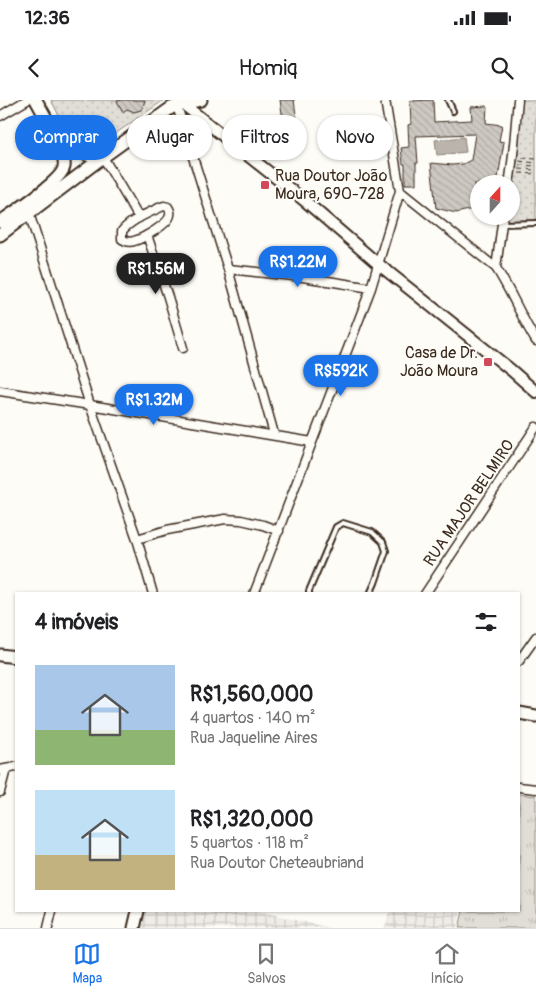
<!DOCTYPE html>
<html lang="pt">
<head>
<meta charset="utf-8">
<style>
	body { margin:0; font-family:Pangolin,sans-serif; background:#f6f6f6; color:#202124; height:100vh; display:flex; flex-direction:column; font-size:19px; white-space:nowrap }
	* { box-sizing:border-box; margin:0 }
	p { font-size:16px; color:#757577 }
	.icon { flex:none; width:28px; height:28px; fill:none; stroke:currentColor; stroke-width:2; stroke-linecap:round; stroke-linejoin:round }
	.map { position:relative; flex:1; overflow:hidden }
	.drawer { position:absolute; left:15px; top:492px; width:505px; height:320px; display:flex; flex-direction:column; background:#fff; border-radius:0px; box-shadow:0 1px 4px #0004 }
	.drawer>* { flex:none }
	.hud { position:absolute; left:15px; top:15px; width:506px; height:45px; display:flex; gap:10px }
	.needle { width:32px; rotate:21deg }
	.fabs { position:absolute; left:470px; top:75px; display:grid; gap:10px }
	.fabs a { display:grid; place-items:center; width:50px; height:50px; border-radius:50%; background:#fff; box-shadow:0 1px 4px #0004; font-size:25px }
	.price { position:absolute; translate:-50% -42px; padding:0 11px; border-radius:18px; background:#1a73e8; color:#fff; font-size:16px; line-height:32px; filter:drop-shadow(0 1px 2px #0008) }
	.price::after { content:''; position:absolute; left:50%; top:30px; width:15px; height:11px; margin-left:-8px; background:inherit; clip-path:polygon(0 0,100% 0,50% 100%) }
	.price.current { background:#222; color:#fff }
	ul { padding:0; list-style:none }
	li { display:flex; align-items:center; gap:15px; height:125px; padding:0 20px }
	li span { display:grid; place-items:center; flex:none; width:140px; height:100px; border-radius:0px; color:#555 }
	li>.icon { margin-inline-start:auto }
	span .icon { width:60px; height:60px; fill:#fffc; stroke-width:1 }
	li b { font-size:21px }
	h2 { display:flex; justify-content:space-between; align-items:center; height:60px; padding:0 20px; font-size:21px }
	.tag { padding:0 18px; border-radius:22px; background:#fff; box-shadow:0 1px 4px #0004; font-size:18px; line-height:45px }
	.tag.current { background:#1a73e8; color:#fff }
	.status { display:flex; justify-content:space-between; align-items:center; height:35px; padding:0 25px; background:#fff; direction:ltr }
	.status svg { height:14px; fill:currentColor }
	header { display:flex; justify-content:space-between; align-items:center; height:65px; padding:0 20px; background:#fff; font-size:22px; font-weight:600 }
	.tabs { display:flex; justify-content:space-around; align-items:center; height:70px; border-top:1px solid #e0e0e0; background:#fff; font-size:14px; color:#757577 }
	.tabs a { display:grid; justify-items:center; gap:2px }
	.tabs .current { color:#1a73e8 }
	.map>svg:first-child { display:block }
	.industrial { fill:url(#industrial-grid) }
	.grass { fill:url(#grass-tufts); stroke:#8e847a }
	.park { fill:url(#park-dots); stroke:#8e847a }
	.water { fill:#bbb4ad; stroke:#887d74 }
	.building { fill:url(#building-back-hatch); stroke:#3b2a1e }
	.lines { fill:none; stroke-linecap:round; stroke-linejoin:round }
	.service-casing { stroke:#3b2a1e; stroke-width:8 }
	.minor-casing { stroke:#3b2a1e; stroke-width:11 }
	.secondary-casing { stroke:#3b2a1e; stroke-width:14 }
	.primary-casing { stroke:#3b2a1e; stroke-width:15 }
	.path { stroke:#3b2a1e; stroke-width:1; stroke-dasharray:5 4; stroke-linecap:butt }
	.service { stroke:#fdfcf7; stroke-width:4 }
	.minor { stroke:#fdfcf7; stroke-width:8 }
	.secondary { stroke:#fdfcf7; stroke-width:10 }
	.primary { stroke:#fdfcf7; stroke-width:11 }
	.poi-dot { fill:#d1495b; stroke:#fdfcf7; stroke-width:2 }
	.labels { text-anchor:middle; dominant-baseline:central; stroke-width:4; stroke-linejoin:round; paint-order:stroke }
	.poi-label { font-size:16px; fill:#3b2a1e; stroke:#fdfcf7; text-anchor:start }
	.street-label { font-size:16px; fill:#3b2a1e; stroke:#fdfcf7 }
</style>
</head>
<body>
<div class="status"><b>12:36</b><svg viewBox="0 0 49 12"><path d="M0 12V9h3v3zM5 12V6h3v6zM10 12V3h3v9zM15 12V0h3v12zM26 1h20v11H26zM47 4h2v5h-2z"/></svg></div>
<header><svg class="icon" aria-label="back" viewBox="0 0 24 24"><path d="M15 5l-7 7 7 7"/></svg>Homiq<svg class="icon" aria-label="search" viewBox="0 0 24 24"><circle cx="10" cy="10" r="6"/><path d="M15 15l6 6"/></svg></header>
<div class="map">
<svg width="536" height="828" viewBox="0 0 536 828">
	<defs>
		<pattern id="industrial-grid" width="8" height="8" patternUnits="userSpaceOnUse" patternTransform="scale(1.25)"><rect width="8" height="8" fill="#efece7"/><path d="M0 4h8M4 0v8" fill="none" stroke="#cecbc6"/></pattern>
		<pattern id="grass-tufts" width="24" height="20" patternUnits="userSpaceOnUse" patternTransform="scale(1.25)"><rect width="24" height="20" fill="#e1ded7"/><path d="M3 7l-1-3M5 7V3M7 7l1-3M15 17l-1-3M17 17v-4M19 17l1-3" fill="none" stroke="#c2bfb8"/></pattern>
		<pattern id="park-dots" width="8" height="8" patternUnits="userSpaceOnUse" patternTransform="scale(1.25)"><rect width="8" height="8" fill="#e1ded7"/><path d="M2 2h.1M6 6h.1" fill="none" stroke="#c2bfb8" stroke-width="1.8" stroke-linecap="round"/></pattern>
		<pattern id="building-back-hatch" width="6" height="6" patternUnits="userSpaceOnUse" patternTransform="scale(1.25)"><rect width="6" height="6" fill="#cdc8c2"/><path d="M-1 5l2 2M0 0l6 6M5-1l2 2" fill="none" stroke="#b1aca6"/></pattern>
	</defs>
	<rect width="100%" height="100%" fill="#fdfcf7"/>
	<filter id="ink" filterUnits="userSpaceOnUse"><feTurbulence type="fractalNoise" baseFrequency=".02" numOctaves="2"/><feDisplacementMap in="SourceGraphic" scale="10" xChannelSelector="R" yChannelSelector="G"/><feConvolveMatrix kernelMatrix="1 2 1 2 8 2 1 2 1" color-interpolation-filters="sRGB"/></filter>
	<g filter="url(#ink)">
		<path class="industrial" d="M142 811H258L330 828H138Z
			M389 811H461L457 828H385Z"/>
		<path class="grass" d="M519 694 536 696V828H459L463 811H519Z"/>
		<path class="park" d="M51 0H164L102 43 90 47 76 44 69 35Z
			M518 0H536V122L506 121 507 116H511V92L519 52Z"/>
		<path class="water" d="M464 37 466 52 437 55 435 40Z"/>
		<path class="building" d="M122 0H145L143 7 141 10 134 12 127 9 123 12 117 1Z
			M280 0H294L298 30 285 33Z
			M433 0 434 22 472 20 471 7 487 6 486 23 502 25 499 41 504 42 497 84H474L478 107 473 109 456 113 436 108 431 63 452 65 463 64 471 60 475 34 416 36 418 63H416V84H405V64H403L401 48 409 47 408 25 411 24 410 1Z"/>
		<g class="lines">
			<defs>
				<path id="service" d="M448 0 453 11
					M502 124 536 123
					M309 494V491L336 427 343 423 372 432 383 442 386 451 375 483 370 494"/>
				<path id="minor" d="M177 6 228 169 274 334
					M0 16 27 0
					M62 49 98 60
					M103 57 139 118
					M509 84C514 56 515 28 518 0
					M400 91 496 168C511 191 521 217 536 241
					M164 106 168 107C170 111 171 111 170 115 169 124 142 139 134 141 131 142 129 142 126 141L122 139V131C131 120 148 113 161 107Z
					M29 113 90 305 137 439 153 494
					M147 135 168 197 183 248
					M496 168 503 116
					M228 169 303 177 371 188
					M0 291 90 305 312 342
					M137 439 167 430 225 419 241 420 263 425 279 431
					M254 494 371 188 400 91 385 0
					M425 494 536 327
					M519 561 536 537
					M0 670 16 667
					M519 687 536 689
					M0 692 6 669
					M48 828 52 811"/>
				<path id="secondary" d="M183 4 305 101 377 163 511 270 536 292"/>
				<path id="primary" d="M0 122C13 113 62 80 64 67 67 51 44 15 36 0
					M0 135 103 57 171 8 183 4 201 0
					M0 555 16 557
					M519 613 536 616
					M134 828 138 811"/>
			</defs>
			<use href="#service" class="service-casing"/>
			<use href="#minor" class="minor-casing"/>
			<use href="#secondary" class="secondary-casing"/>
			<use href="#primary" class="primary-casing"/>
			<path class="path" d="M522 58 536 59
				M519 61 536 63
				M519 65 536 66
				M519 69 536 70
				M519 73 536 74"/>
			<use href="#service" class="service"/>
			<use href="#minor" class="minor"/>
			<use href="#secondary" class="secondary"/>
			<use href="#primary" class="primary"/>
		</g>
	</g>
	<g class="poi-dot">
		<rect x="260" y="80" width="10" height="10" rx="2.5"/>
		<rect x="483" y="257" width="10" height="10" rx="2.5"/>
	</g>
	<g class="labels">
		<g class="poi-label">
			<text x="275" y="76">Rua Doutor João<tspan x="275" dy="18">Moura, 690-728</tspan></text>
			<text x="478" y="253" text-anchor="end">Casa de Dr.<tspan x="478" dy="18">João Moura</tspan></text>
		</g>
		<g class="street-label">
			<text transform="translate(469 403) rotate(-56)">RUA MAJOR BELMIRO</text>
		</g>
	</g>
</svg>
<div class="fabs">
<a><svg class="needle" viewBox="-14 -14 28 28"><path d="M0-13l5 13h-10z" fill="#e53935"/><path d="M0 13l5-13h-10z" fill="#757577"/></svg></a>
</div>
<b class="price" style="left:298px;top:188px">R$1.22M</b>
<b class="price current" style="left:156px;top:195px">R$1.56M</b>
<b class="price" style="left:341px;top:297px">R$592K</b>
<b class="price" style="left:154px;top:326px">R$1.32M</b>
<div class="hud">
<a class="tag current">Comprar</a>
<a class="tag">Alugar</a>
<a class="tag">Filtros</a>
<a class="tag">Novo</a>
</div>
<section class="drawer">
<h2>4 imóveis<svg class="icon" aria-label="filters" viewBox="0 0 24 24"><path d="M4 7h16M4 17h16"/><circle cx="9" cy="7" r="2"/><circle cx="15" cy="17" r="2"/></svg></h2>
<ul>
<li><span style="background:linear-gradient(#a9c7e8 65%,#8fb573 0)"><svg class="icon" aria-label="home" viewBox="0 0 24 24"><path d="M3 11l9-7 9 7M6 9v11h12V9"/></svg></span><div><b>R$1,560,000</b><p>4 quartos · 140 m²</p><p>Rua Jaqueline Aires</p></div></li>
<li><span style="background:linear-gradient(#bfe0f5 65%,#c2b280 0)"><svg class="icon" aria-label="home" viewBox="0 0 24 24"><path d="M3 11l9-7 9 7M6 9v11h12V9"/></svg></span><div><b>R$1,320,000</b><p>5 quartos · 118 m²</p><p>Rua Doutor Cheteaubriand</p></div></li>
</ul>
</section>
</div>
<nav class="tabs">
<a class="current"><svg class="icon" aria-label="map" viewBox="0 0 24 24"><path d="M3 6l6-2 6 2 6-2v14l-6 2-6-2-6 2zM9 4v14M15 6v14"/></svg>Mapa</a>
<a><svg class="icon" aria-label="saved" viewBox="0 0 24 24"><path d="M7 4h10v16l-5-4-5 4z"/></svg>Salvos</a>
<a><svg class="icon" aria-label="home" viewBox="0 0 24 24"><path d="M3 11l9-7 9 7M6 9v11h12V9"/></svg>Início</a>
</nav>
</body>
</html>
